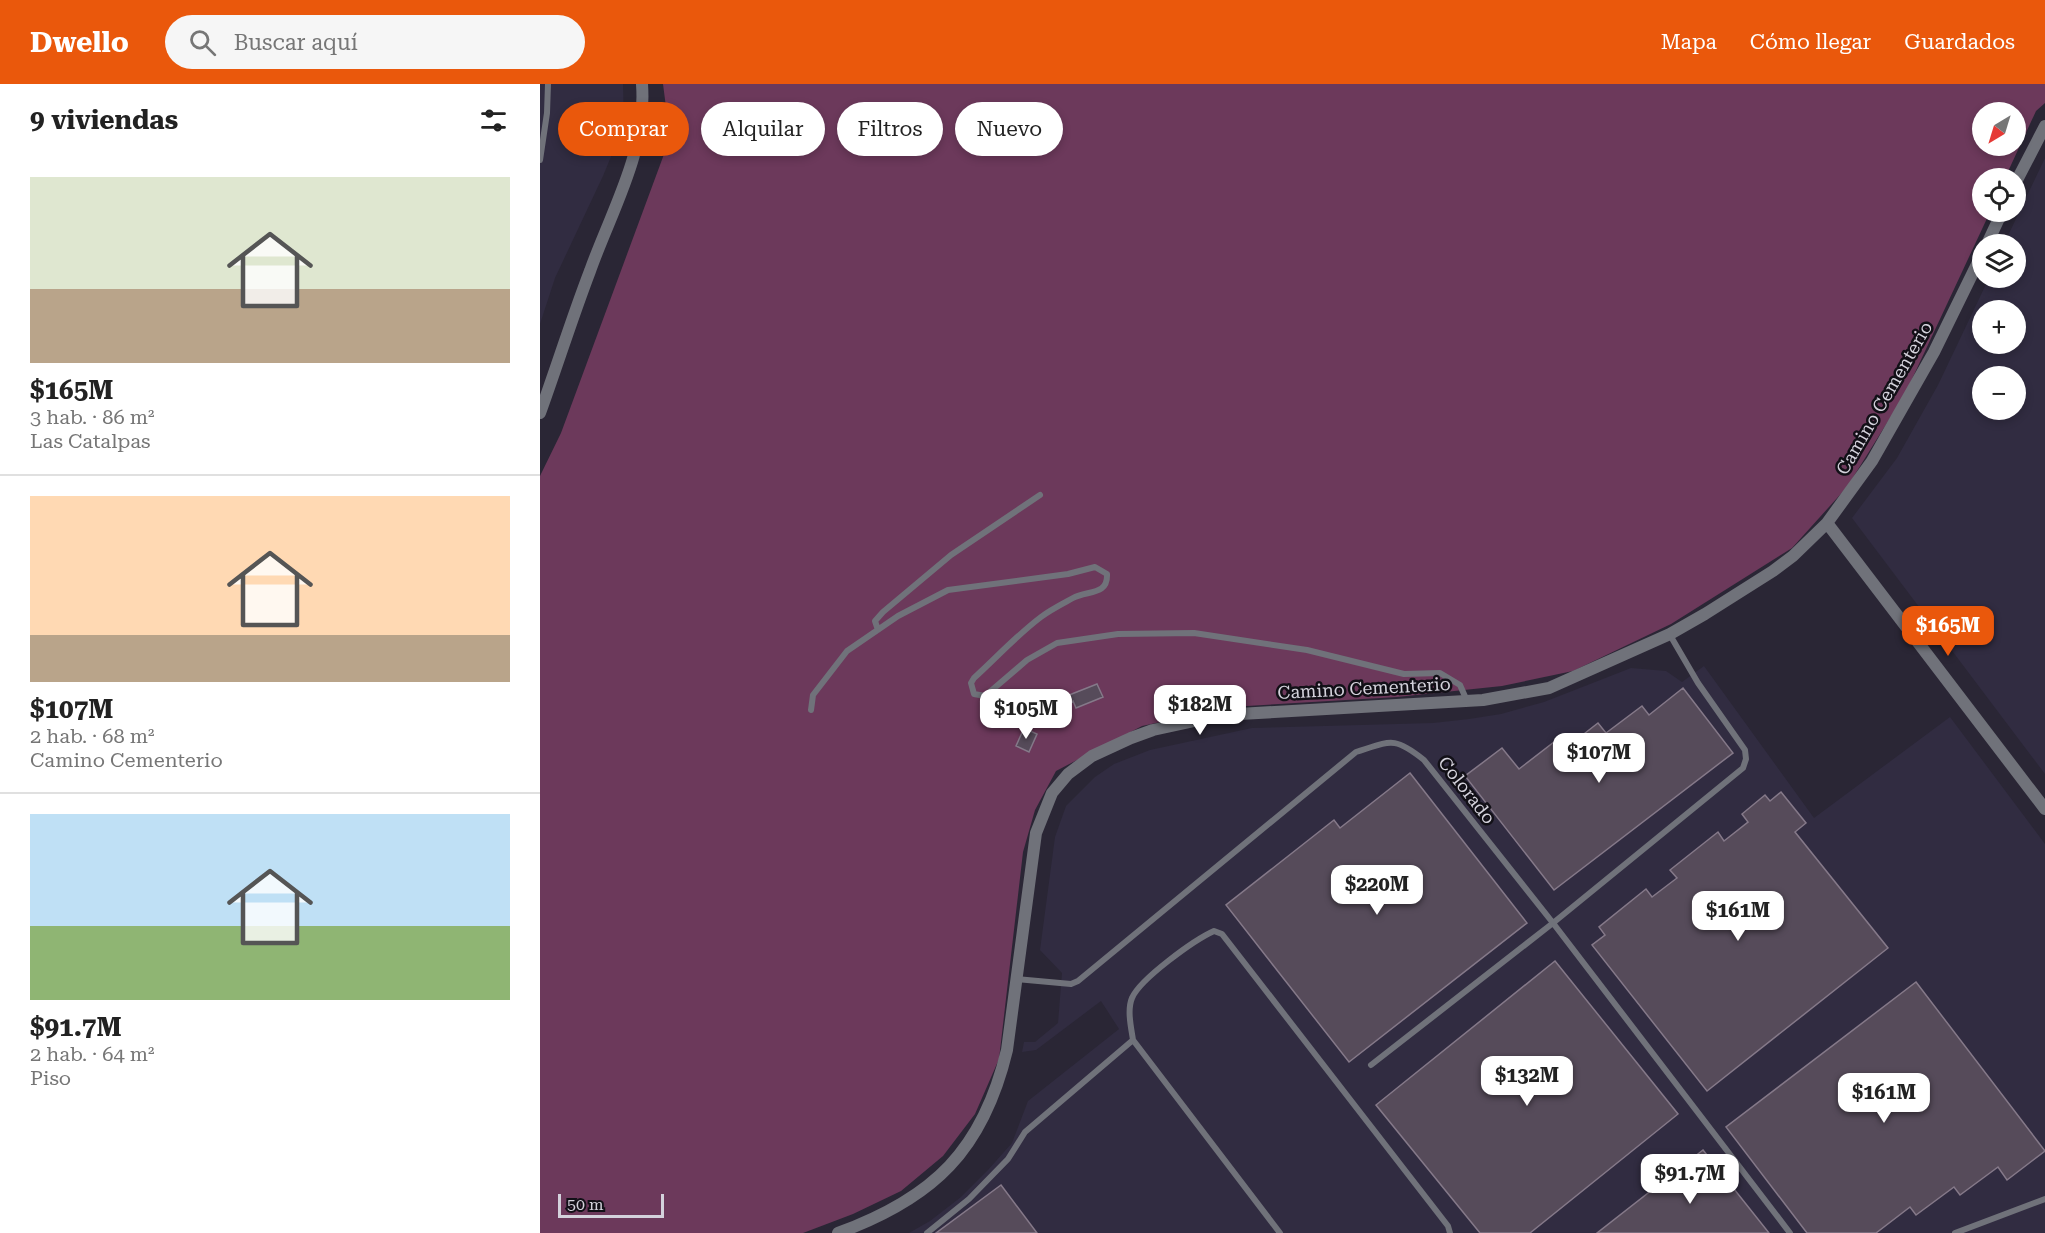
<!DOCTYPE html>
<html lang="es">
<head>
<meta charset="utf-8">
<style>
	body { margin:0; font-family:"Roboto Serif",serif; background:#f6f6f6; color:#222; height:100vh; display:flex; flex-direction:column; font-size:22px; white-space:nowrap }
	* { box-sizing:border-box; margin:0 }
	p { font-size:20px; color:#767676 }
	.icon { flex:none; width:33px; height:33px; fill:none; stroke:currentColor; stroke-width:2; stroke-linecap:round; stroke-linejoin:round }
	.map { position:relative; flex:1; overflow:hidden }
	.side { display:flex; flex-direction:column; background:#fff; width:540px }
	.side>* { flex:none }
	.banner { position:absolute; left:18px; top:18px; width:570px; height:54px; display:flex; gap:12px }
	.needle { width:39px; rotate:218deg }
	.buttons { position:absolute; left:1432px; top:18px; display:grid; gap:12px }
	.buttons a { display:grid; place-items:center; width:54px; height:54px; border-radius:50%; background:#fff; box-shadow:0 3px 9px #0003; font-size:30px }
	.scale { position:absolute; left:18px; bottom:15px; width:106px; box-sizing:border-box; padding-left:6px; border:3px solid #d4d2dc; border-top:0; font-size:16px; line-height:21px; white-space:nowrap; color:#d4d2dc; -webkit-text-stroke:4px #121017; paint-order:stroke }
	.price { position:absolute; translate:-50% -51px; padding:0 14px; border-radius:12px; background:#fff; color:#222; font-size:20px; line-height:39px; filter:drop-shadow(0 2px 3px #0008) }
	.price::after { content:''; position:absolute; left:50%; top:36px; width:18px; height:14px; margin-left:-9px; background:inherit; clip-path:polygon(0 0,100% 0,50% 100%) }
	.price.current { background:#ea580c; color:#fff }
	ul { padding:0; list-style:none }
	li { display:grid; align-content:center; gap:12px; height:318px; padding:0 30px }
	li+li { border-top:2px solid #e0e0e0 }
	li span { display:grid; place-items:center; height:186px; border-radius:0px; color:#555 }
	li>.icon { margin-inline-start:auto }
	span .icon { width:108px; height:108px; fill:#fffc; stroke-width:1 }
	li b { font-size:26px }
	h2 { display:flex; justify-content:space-between; align-items:center; height:72px; padding:0 30px; font-size:26px }
	.chip { padding:0 21px; border-radius:27px; background:#fff; box-shadow:0 3px 9px #0003; font-size:21px; line-height:54px }
	.chip.current { background:#ea580c; color:#fff }
	header { display:flex; align-items:center; gap:36px; box-sizing:border-box; height:84px; padding:0 30px; background:#ea580c; color:#fff }
	header strong { font-size:28px }
	nav { display:flex; gap:33px; margin-inline-start:auto; font-size:21px }
	.search { width:420px; height:54px; background:#f6f6f6; display:flex; align-items:center; gap:15px; box-sizing:border-box; padding:0 21px; border-radius:33px; color:#767676; font-size:22px }
	main { display:flex; flex:1; min-height:0 }
	.map>svg:first-child { display:block }
	.built { fill:#312c41; fill-rule:evenodd }
	.green { fill:#6c395b; fill-rule:evenodd }
	.building { fill:#564b5a; stroke:#857989; stroke-width:1.5 }
	.lines { fill:none; stroke-linecap:round; stroke-linejoin:round }
	.service { stroke:#70727a; stroke-width:6 }
	.minor { stroke:#70727a; stroke-width:12 }
	.labels { text-anchor:middle; dominant-baseline:central; stroke-width:5; stroke-linejoin:round; paint-order:stroke }
	.street-label { font-size:18px; fill:#d4d2dc; stroke:#121017 }
</style>
</head>
<body>
<header>
<strong>Dwello</strong>
<div class="search"><svg class="icon" aria-label="search" viewBox="0 0 24 24"><circle cx="10" cy="10" r="6"/><path d="M15 15l6 6"/></svg>Buscar aquí</div>
<nav><a>Mapa</a><a>Cómo llegar</a><a>Guardados</a></nav>
</header>
<main>
<section class="side">
<h2>9 viviendas<svg class="icon" aria-label="filters" viewBox="0 0 24 24"><path d="M4 7h16M4 17h16"/><circle cx="9" cy="7" r="2"/><circle cx="15" cy="17" r="2"/></svg></h2>
<ul>
<li><span style="background:linear-gradient(#dfe7d0 60%,#b9a48a 0)"><svg class="icon" aria-label="home" viewBox="0 0 24 24"><path d="M3 11l9-7 9 7M6 9v11h12V9"/></svg></span><div><b>$165M</b><p>3 hab. · 86 m²</p><p>Las Catalpas</p></div></li>
<li><span style="background:linear-gradient(#ffd9b3 75%,#b9a48a 0)"><svg class="icon" aria-label="home" viewBox="0 0 24 24"><path d="M3 11l9-7 9 7M6 9v11h12V9"/></svg></span><div><b>$107M</b><p>2 hab. · 68 m²</p><p>Camino Cementerio</p></div></li>
<li><span style="background:linear-gradient(#bfe0f5 60%,#8fb573 0)"><svg class="icon" aria-label="home" viewBox="0 0 24 24"><path d="M3 11l9-7 9 7M6 9v11h12V9"/></svg></span><div><b>$91.7M</b><p>2 hab. · 64 m²</p><p>Piso</p></div></li>
</ul>
</section>
<div class="map">
<svg width="1505" height="1149" viewBox="0 0 1505 1149">
	<rect width="100%" height="100%" fill="#2a2635"/>
	<path class="built" d="M0 0H83L84 41 63 92 15 194 0 240Z
		M1505 74V690L1312 434 1357 374 1398 301 1449 194H1476V160H1464ZM1476 226V260H1443V226ZM1476 292V326H1443V292Z
		M1164 582 1274 734 1410 633 1505 760V1149H369L390 1137 421 1113 448 1086 472 1059 488 1017 579 945 561 917 496 966 482 968 484 958H495L518 939 522 889 500 866 515 753 526 722 555 693 574 680 610 666 712 644 893 639 929 635 961 630 1004 618 1091 584 1126 587 1142 598Z"/>
	<path class="green" d="M123 0H1505V19L1496 27 1465 94H1443V128H1450L1365 310 1307 403 1252 464 1131 540 1033 587 962 602 857 613 690 623 602 642 516 687 495 726 483 768 459 975 435 1030 403 1072 361 1107 313 1130 263 1149H0V392L21 349 130 54ZM1443 28H1476V62H1443Z"/>
	<path class="building" d="M557 600 563 613 536 624 533 617 506 640 498 630 514 617Z
		M1143 604 1193 669 1014 806 925 692 962 664 979 685 1014 658 1022 667 1058 639 1066 649 1102 622 1109 631Z
		M484 644 497 650 489 668 476 662Z
		M870 689 987 839 809 978 686 821 794 736 800 744Z
		M1241 708 1266 739 1255 748 1348 864 1167 1007 1052 861 1065 851 1059 843 1106 805 1112 813 1137 794 1130 786 1178 748 1184 757 1208 738 1202 730 1225 711 1230 717Z
		M1015 877 1138 1030 990 1149H940L836 1021Z
		M1376 898 1505 1067 1467 1096 1458 1083 1420 1111 1414 1103 1376 1131 1370 1123 1336 1149H1267L1186 1043Z
		M1163 1066 1229 1149H1057Z
		M461 1101 497 1149H396Z"/>
	<g class="lines">
		<path class="service" d="M0 76 7 29 8 0
			M338 546 335 537 343 528 411 471 500 411
			M271 626 273 611 307 567 358 532 408 506 528 490 555 483 567 490C568 512 547 506 533 514 522 520 510 526 501 533 477 551 456 574 434 594L431 599 434 610 445 612 487 576 517 559 578 550 654 549 767 566 864 590 900 589 920 601 927 617
			M476 895 531 900 538 897 816 668C851 657 854 652 884 676L1013 839 1250 1149
			M593 956 740 1149
			M831 981 1013 839 1203 684 1206 675 1205 666 1158 599 1130 551
			M387 1149 429 1115 468 1075 485 1048 593 956C591 943 587 926 592 914 600 895 654 856 674 847L682 850 908 1142 910 1149
			M1415 1149 1505 1115"/>
		<path class="minor" d="M1476 98 1505 42
			M1447 160 1462 128
			M0 329C17 282 32 234 50 187 72 125 107 68 102 0
			M1287 439 1505 725
			M298 1149C394 1114 443 1066 467 966L496 749 512 709 528 690 552 672 591 654 613 646 682 631 943 616 1009 604 1130 550 1165 530 1233 487 1253 472 1287 439 1332 377 1394 268 1443 168"/>
	</g>
	<g class="labels">
		<g class="street-label">
			<text transform="translate(1344 314) rotate(-60)">Camino Cementerio</text>
			<text transform="translate(824 604) rotate(-3)">Camino Cementerio</text>
			<text transform="translate(927 706) rotate(52)">Colorado</text>
		</g>
	</g>
</svg>
<div class="buttons">
<a><svg class="needle" viewBox="-14 -14 28 28"><path d="M0-13l5 13h-10z" fill="#e53935"/><path d="M0 13l5-13h-10z" fill="#767676"/></svg></a>
<a><svg class="icon" aria-label="locate" viewBox="0 0 24 24"><circle cx="12" cy="12" r="6"/><path d="M12 2v4M12 18v4M2 12h4M18 12h4"/></svg></a>
<a><svg class="icon" aria-label="layers" viewBox="0 0 24 24"><path d="M12 4l9 5-9 5-9-5zM3 14l9 5 9-5"/></svg></a>
<a>+</a>
<a>−</a>
</div>
<div class="scale">50 m</div>
<b class="price current" style="left:1408px;top:573px">$165M</b>
<b class="price" style="left:660px;top:652px">$182M</b>
<b class="price" style="left:486px;top:656px">$105M</b>
<b class="price" style="left:1059px;top:700px">$107M</b>
<b class="price" style="left:837px;top:832px">$220M</b>
<b class="price" style="left:1198px;top:858px">$161M</b>
<b class="price" style="left:987px;top:1023px">$132M</b>
<b class="price" style="left:1344px;top:1040px">$161M</b>
<b class="price" style="left:1150px;top:1121px">$91.7M</b>
<div class="banner">
<a class="chip current">Comprar</a>
<a class="chip">Alquilar</a>
<a class="chip">Filtros</a>
<a class="chip">Nuevo</a>
</div>
</div>
</main>
</body>
</html>
